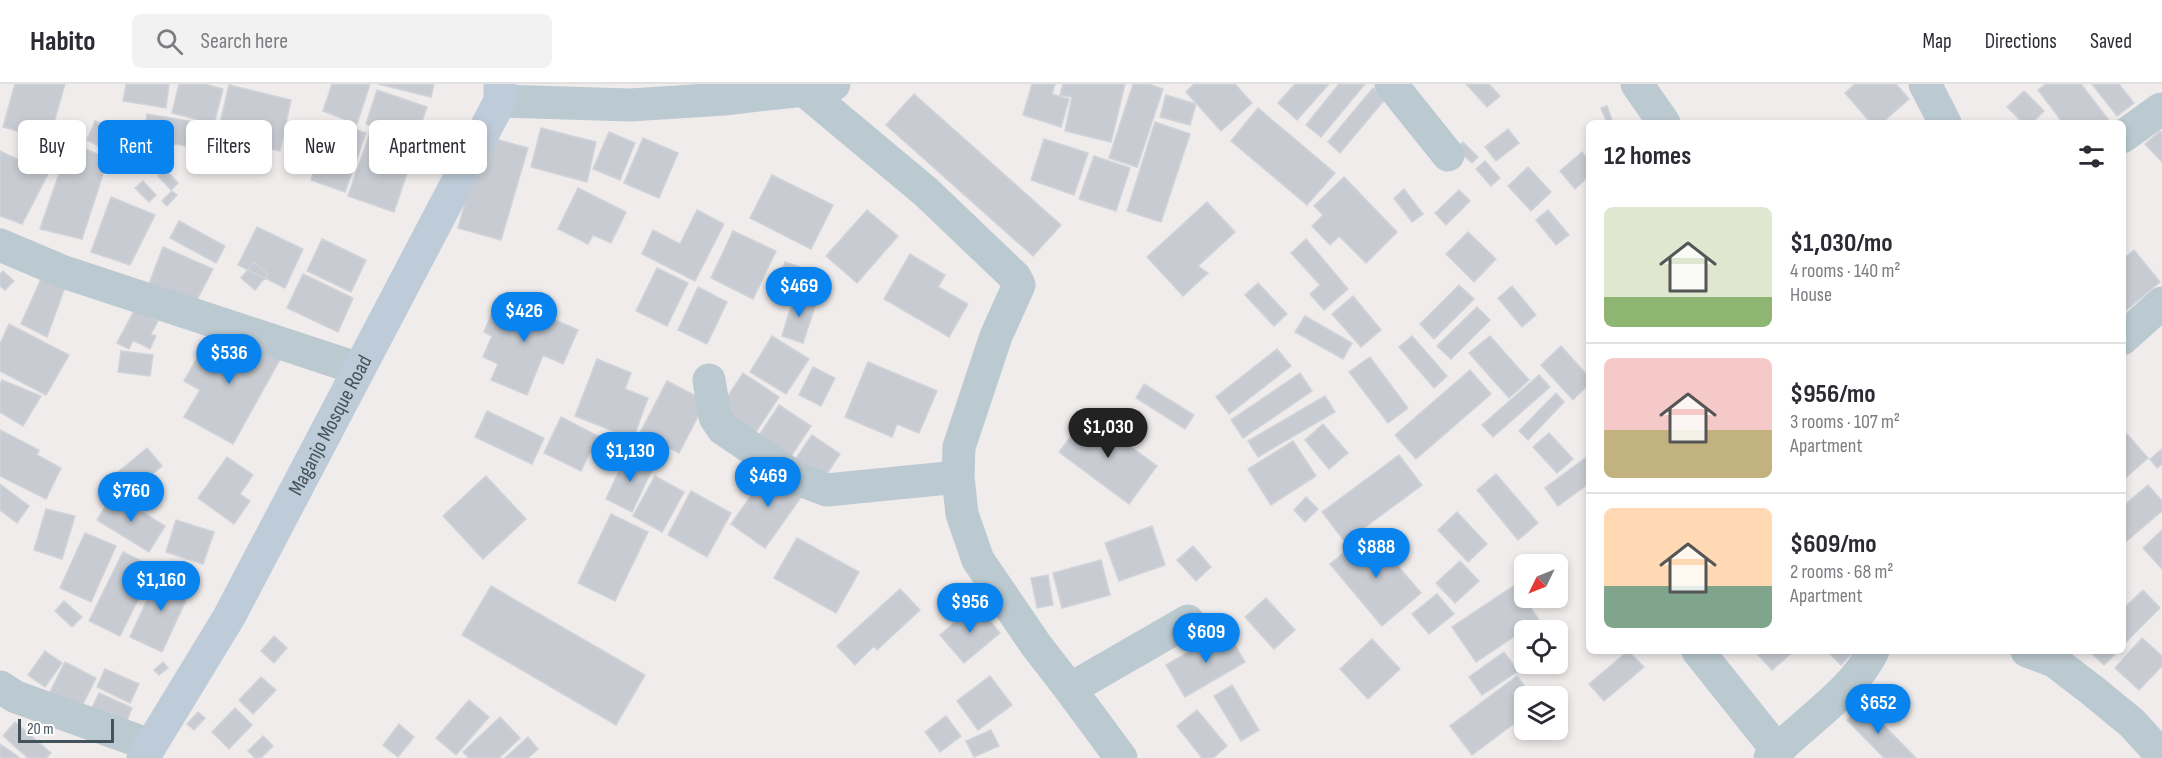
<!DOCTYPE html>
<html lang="en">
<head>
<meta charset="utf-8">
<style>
	body { margin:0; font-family:"Sofia Sans Condensed",sans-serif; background:#f2f2f3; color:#2b2b33; height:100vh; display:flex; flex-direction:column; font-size:22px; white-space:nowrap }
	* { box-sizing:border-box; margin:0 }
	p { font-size:20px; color:#7c7c81 }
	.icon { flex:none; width:33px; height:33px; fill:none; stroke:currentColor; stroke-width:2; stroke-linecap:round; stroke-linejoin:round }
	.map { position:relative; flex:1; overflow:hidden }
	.details { position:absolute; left:1586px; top:36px; width:540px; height:534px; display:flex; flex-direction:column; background:#fff; border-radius:9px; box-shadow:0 3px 9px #0003 }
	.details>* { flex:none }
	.top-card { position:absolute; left:18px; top:36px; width:570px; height:54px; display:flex; gap:12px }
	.needle { width:39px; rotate:227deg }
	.buttons { position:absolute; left:1514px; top:470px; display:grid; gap:12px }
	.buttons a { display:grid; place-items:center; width:54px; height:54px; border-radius:9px; background:#fff; box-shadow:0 3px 9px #0003; font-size:30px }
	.scale { position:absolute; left:18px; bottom:15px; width:96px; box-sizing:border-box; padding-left:6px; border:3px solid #43525b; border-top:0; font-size:16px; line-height:21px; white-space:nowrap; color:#43525b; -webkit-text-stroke:4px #fff; paint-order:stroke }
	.price { position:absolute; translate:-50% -51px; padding:0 14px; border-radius:21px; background:#0983ed; color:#fff; font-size:20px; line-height:39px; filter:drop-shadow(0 2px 3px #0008) }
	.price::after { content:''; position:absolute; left:50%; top:36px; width:18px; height:14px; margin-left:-9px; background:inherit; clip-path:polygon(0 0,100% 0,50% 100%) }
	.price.selected { background:#222; color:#fff }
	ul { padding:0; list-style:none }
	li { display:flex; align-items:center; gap:18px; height:150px; padding:0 18px }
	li+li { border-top:2px solid #e1e1e2 }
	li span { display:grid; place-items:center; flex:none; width:168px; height:120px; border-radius:9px; color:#555 }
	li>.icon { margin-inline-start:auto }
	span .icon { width:72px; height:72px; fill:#fffc; stroke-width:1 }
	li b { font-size:26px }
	h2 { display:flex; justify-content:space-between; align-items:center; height:72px; padding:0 18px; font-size:26px }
	.chip { padding:0 21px; border-radius:9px; background:#fff; box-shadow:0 3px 9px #0003; font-size:21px; line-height:54px }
	.chip.selected { background:#0983ed; color:#fff }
	header { display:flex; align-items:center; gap:36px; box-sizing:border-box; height:84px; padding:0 30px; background:#fff; border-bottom:2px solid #e1e1e2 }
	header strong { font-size:28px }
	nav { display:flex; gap:33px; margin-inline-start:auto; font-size:21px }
	.search { width:420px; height:54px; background:#f2f2f3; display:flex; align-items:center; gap:15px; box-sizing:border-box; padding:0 21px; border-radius:9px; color:#7c7c81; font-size:22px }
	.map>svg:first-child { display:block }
	.building { fill:#c8ccd2; stroke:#d0d3d9; stroke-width:1.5 }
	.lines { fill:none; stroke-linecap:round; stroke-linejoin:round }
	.street { stroke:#bbc9d0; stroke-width:33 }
	.secondary { stroke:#bdccd8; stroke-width:33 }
	.labels { text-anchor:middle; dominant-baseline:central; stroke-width:4.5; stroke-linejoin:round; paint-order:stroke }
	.street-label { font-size:21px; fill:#43525b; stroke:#fff }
</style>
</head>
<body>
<header>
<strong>Habito</strong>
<div class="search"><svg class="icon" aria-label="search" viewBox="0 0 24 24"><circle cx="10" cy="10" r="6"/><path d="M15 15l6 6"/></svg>Search here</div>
<nav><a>Map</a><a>Directions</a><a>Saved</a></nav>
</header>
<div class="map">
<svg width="2162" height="674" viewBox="0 0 2162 674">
	<rect width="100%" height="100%" fill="#f0ecec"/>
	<path class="building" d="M15 0H65L49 56 3 43Z
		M126 0H169L166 24 123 17Z
		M179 0H205L223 5 214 40 172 29Z
		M332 0H370L357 40 323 27Z
		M378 0H434L431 13Z
		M1032 0H1055L1052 10 1069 15 1061 43 1023 31Z
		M1063 0H1125L1111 58 1065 47 1072 13 1060 11Z
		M1133 0H1149L1163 5 1137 83 1109 74Z
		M1194 0H1235L1252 19 1221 47 1186 8Z
		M1295 0H1329L1297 36 1278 19Z
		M1339 0H1365L1321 53 1306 41Z
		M1466 0H1489L1500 12 1487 23Z
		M1855 0H1896L1909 15 1882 39H1871L1845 9Z
		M2046 0H2081L2111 39H2063L2038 6Z
		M2092 0H2119L2134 19 2117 32Z
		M229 1 291 16 280 67 217 52Z
		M1373 4 1386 14 1340 69 1328 58Z
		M377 6 427 23 415 57 366 40Z
		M2024 7 2044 27 2032 39H2023L2007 23Z
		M914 10 1061 141 1033 172 886 41Z
		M1166 11 1196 20 1190 41 1160 33Z
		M1607 22 1613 39H1607L1601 24Z
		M1258 24 1335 89 1307 121 1231 57Z
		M147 30 189 37 186 62 143 55Z
		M95 37 125 48 121 74 87 56Z
		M331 37 366 49 345 108 311 96Z
		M1155 38 1190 50 1161 138 1127 127Z
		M541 44 596 58 587 98 531 83Z
		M1508 45 1519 59 1496 77 1485 63Z
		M136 47 145 58 134 67 125 56Z
		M2160 47 2162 49V78L2145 60Z
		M609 48 635 59 620 96 593 85Z
		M370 49 415 65 394 128 348 112Z
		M484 52 528 64 501 156 458 144Z
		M643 54 678 69 659 114 624 99Z
		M1044 55 1088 69 1074 111 1031 96Z
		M70 58 108 75 82 155 40 145Z
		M1463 58 1478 73 1472 79 1456 65Z
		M0 67 48 90 22 140 0 132Z
		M1582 68 1588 76V93L1575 105 1560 87Z
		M1094 72 1130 84 1116 127 1079 115Z
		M1485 77 1500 94 1491 102 1476 85Z
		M1528 83 1551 108 1531 127 1508 102Z
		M165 85 178 99 171 106 158 92Z
		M772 91 833 121 811 165 750 134Z
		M1344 93 1397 148 1366 179 1339 152 1330 161 1312 142 1323 131 1314 122Z
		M143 97 156 111 149 118 135 104Z
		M578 104 626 128 611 159 593 151 588 160 558 145Z
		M1404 105 1423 130 1412 138 1394 114Z
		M1459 106 1470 117 1446 141 1435 129Z
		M172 107 177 111 167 122 162 117Z
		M111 113 155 131 130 181 91 168Z
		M1207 118 1235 148 1198 182 1208 189 1183 212 1147 173Z
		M697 126 724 140 695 197 642 170 653 146 680 160Z
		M867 126 898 152 857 199 826 172Z
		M1548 126 1569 151 1556 161 1536 136Z
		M179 137 225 162 216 179 170 154Z
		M257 143 303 165 285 204 238 181Z
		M733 147 776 167 753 215 711 194Z
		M1468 148 1496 175 1474 198 1446 170Z
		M322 155 366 176 351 208 307 187Z
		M1306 155 1348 205 1324 226 1310 210 1320 201 1291 169Z
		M163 163 213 185 192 225 146 208Z
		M2134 166 2160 198 2122 230V176Z
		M910 170 945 191 938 203 968 220 949 253 884 215Z
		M254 178 268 190 255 206 241 194Z
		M785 178 806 185 799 206 778 200Z
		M657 184 688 199 667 242 636 227Z
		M3 187 14 197 5 206 0 202V190Z
		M303 190 353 214 338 248 287 224Z
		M41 195 65 203 47 253 21 240Z
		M1258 199 1287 230 1274 242 1245 211Z
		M1459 201 1474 215 1434 255 1420 240Z
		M1512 202 1536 231 1522 243 1498 214Z
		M698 203 727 218 707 260 678 246Z
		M795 209 817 216 803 259 782 252Z
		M499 212 578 246 563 280 543 271 527 311 491 296 498 280 483 273 492 252 484 248Z
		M1353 212 1381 246 1361 263 1332 230Z
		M1477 223 1490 236 1451 275 1437 262Z
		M135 225 158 237 151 250 156 252 150 265 133 256 129 265 117 259Z
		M1305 232 1352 259 1343 275 1295 248Z
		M9 240 69 271 46 311 0 287V260Z
		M244 251 282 272 233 360 184 333 200 306 184 297 208 255 234 270Z
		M772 252 809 275 786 310 750 288Z
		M1412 252 1447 292 1434 304 1399 263Z
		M1490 252 1529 296 1509 314 1469 269Z
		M1561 262 1588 292V301L1573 316 1541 281Z
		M1277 265 1291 282 1229 330 1216 313Z
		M121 267 153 271 150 292 118 288Z
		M1370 273 1408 324 1388 339 1349 288Z
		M597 275 631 289 625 305 648 314 633 355 575 332Z
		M868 278 937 307 919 349 897 340 892 353 845 333Z
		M813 283 835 294 821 322 799 311Z
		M1470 286 1491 310 1416 375 1395 351Z
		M743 289 779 313 752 354 716 330Z
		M1300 289 1312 307 1243 354 1231 336Z
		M1539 291 1550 303 1493 353 1482 341Z
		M2 296 41 312 23 342 0 328V300Z
		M667 297 706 317 679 369 640 349Z
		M1144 300 1194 331 1185 345 1136 314Z
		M1556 309 1564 318 1528 356 1519 347Z
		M1325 312 1335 328 1258 373 1248 357Z
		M779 321 811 342 786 380 754 359Z
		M487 327 544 354 532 380 475 353Z
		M1087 331 1157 382 1129 420 1059 368Z
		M561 333 598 352 581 387 544 369Z
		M1323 340 1348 369 1329 385 1305 356Z
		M0 346 39 366 37 371 61 384 46 415 0 392Z
		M1549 349 1573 375 1557 389 1533 363Z
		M2127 350 2148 374 2123 396 2122 354Z
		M812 351 840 370 819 402 790 383Z
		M1293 357 1316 392 1271 421 1248 385Z
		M147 364 162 382 134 406 118 388Z
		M2162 365V380L2157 384 2150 375Z
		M627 370 653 383 632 428 606 415Z
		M1399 371 1422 401 1345 458 1322 428Z
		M1588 372V400L1558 422 1545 404Z
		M227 373 253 391 240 410 250 417 234 440 198 414Z
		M770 385 804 409 765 464 731 440Z
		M1496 390 1538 439 1518 456 1477 406Z
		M486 392 526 435 483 475 443 432Z
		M655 392 684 408 662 448 633 432Z
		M0 400 29 422 17 439 0 426Z
		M2148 401 2162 417V427L2122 461V423Z
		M691 407 731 429 707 473 668 451Z
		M113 410 165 442 149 468 97 436Z
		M1306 413 1318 425 1305 438 1294 426Z
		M46 425 75 432 62 475 34 466Z
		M1457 428 1487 460 1468 478 1438 446Z
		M611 430 648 448 615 517 578 499Z
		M176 436 214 448 203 480 166 468Z
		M1152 442 1165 481 1119 497 1105 459Z
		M2162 446V485L2143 464Z
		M1369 448 1421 509 1382 542 1330 480Z
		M85 449 116 462 91 518 60 504Z
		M797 454 859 488 836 529 774 494Z
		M1193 462 1211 483 1196 497 1177 476Z
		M123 468 154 483 120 552 89 537Z
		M1101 476 1110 511 1062 524 1053 489Z
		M1460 477 1479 497 1455 519 1436 499Z
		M160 488 192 503 162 568 130 553Z
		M1048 491 1053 521 1037 524 1031 494Z
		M1515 501 1539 536 1476 578 1452 543Z
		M491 502 645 591 616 641 462 551Z
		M900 505 920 526 877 566 874 562 855 581 837 562Z
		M2143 506 2160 524 2122 562V526Z
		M1437 510 1454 530 1429 550 1412 530Z
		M1266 514 1295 546 1274 565 1245 533Z
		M64 517 82 533 72 543 55 527Z
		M976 520 1000 549 964 579 940 551Z
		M1226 546 1245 578 1185 613 1166 581Z
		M274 552 287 564 274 579 261 567Z
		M2142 554 2162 572V582L2139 606 2115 584Z
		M1372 555 1400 585 1368 615 1340 585Z
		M45 567 62 579 45 603 28 591Z
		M1628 567 1644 583 1604 617 1589 600Z
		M1763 567H1794L1772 586 1758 571Z
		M1827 567H1854L1841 581Z
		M2089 567H2118L2104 581Z
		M1504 568 1518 587 1482 611 1469 593Z
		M65 578 96 594 79 628 48 612Z
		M163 578 168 584 159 591 154 586Z
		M105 585 139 600 130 619 97 603Z
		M990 592 1012 621 978 646 957 617Z
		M1517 592 1532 612H1524V632L1472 671 1450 642Z
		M261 593 276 606 253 630 239 616Z
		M1232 601 1259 646 1241 657 1214 612Z
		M99 609 132 624 123 646 89 630Z
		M469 616 489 633 456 671 436 654Z
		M1863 620 1916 674H1884L1847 636Z
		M235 624 252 641 229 665 212 648Z
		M1197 626 1227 662 1213 674H1202L1177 642Z
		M198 628 205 634 194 646 187 640Z
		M946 632 961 652 940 668 925 648Z
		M500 633 520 654 499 674H469L463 668Z
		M15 638 51 669 46 674H28L3 652Z
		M399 640 414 653 398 673 383 661Z
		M991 646 999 662 974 673 966 657Z
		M263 652 273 662 261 674H255L248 667Z
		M528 653 538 665 528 674H505Z
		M0 660 19 673 18 674H0Z"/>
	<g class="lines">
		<path class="street" d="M1391 0 1448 71
			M1637 0 1664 39
			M1925 0 1945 39
			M804 6 926 108 1015 193 1019 201 996 252 959 363 958 393 962 430 978 476 1036 561 1070 605 1188 537
			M500 17 630 21 724 15 804 6 834 0
			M2122 53 2161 25
			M0 161 64 188 359 285
			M2122 255 2162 219
			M709 296 715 333 723 345 798 395 827 406 958 393
			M1698 567 1777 666
			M2027 567 2054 577 2093 607 2132 639 2162 672
			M0 603 16 613 150 661
			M1070 605 1121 674
			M1770 674C1801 640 1853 609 1873 567"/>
		<path class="secondary" id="s1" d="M143 674 229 533 500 17V0"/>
	</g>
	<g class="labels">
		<g class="street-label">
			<text stroke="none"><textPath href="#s1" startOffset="382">Maganjo Mosque Road</textPath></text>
		</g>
	</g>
</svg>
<div class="buttons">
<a><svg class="needle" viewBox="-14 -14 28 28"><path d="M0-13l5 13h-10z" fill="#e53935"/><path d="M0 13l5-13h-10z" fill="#7c7c81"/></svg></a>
<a><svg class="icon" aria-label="locate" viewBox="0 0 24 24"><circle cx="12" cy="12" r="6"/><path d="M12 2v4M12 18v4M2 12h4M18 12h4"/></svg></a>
<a><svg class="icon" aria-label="layers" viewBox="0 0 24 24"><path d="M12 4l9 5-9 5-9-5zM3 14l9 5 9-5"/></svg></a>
</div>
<div class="scale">20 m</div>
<b class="price" style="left:799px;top:234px">$469</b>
<b class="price" style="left:524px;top:259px">$426</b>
<b class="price" style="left:229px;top:301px">$536</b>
<b class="price selected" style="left:1108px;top:375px">$1,030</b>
<b class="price" style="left:630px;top:399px">$1,130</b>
<b class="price" style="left:768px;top:424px">$469</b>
<b class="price" style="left:131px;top:439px">$760</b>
<b class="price" style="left:1376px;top:495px">$888</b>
<b class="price" style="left:161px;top:528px">$1,160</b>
<b class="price" style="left:970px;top:550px">$956</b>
<b class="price" style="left:1206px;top:580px">$609</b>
<b class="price" style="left:1878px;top:651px">$652</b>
<div class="top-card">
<a class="chip">Buy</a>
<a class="chip selected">Rent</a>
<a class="chip">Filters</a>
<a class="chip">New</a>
<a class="chip">Apartment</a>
</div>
<section class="details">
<h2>12 homes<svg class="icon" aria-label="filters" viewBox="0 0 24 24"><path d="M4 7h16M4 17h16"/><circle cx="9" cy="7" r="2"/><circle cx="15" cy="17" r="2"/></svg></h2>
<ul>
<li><span style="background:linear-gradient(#dfe7d0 75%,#8fb573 0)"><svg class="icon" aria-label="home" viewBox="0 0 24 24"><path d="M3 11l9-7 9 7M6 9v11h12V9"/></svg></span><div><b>$1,030/mo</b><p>4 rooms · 140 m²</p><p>House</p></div></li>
<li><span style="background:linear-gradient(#f6c9c9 60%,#c2b280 0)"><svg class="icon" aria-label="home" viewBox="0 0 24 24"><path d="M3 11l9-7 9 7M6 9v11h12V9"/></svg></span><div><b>$956/mo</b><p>3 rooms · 107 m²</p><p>Apartment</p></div></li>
<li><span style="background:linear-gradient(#ffd9b3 65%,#7fa58c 0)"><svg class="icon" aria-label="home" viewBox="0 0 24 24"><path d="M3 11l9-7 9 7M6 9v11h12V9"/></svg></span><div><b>$609/mo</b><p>2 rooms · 68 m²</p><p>Apartment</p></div></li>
</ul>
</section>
</div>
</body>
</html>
